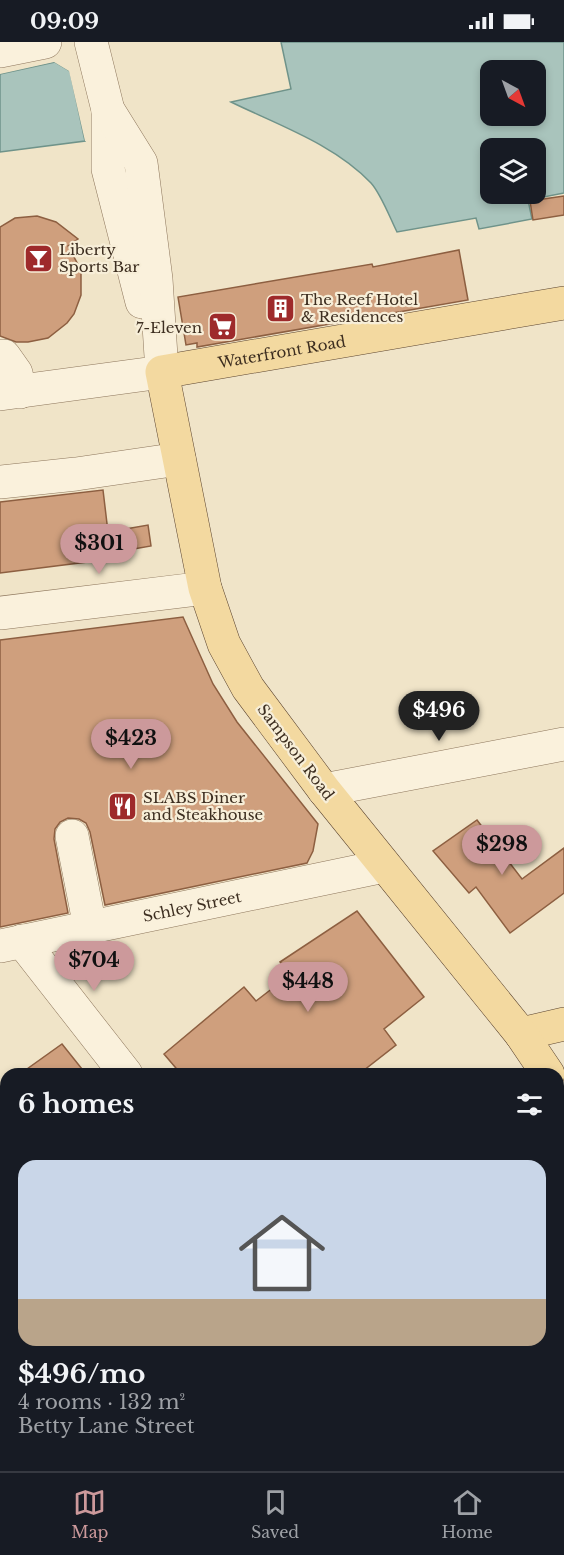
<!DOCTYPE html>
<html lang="en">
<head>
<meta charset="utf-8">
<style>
	body { margin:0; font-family:"Libre Baskerville",serif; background:#242831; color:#f1f3f6; height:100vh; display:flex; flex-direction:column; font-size:22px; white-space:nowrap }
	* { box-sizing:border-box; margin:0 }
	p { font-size:20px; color:#9ea1a6 }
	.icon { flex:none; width:33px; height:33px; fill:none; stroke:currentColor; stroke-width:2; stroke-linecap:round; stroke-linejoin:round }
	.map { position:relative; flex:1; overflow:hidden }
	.panel { position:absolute; left:0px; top:1026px; width:564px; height:404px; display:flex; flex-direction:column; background:#171b24; border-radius:18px 18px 0 0; box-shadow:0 3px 9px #0003 }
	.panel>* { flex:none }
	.needle { width:39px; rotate:139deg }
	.controls { position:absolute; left:480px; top:18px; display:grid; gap:12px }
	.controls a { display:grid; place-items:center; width:66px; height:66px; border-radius:12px; background:#171b24; box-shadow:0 3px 9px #0003; font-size:30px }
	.price { position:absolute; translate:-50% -51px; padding:0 14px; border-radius:21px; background:#cc999b; color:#111; font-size:20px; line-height:39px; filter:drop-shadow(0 2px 3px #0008) }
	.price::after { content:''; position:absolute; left:50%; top:36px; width:18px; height:14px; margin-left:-9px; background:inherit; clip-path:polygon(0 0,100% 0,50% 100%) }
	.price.current { background:#222; color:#fff }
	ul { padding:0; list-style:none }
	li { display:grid; align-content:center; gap:12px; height:318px; padding:0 18px }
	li+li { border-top:2px solid #363941 }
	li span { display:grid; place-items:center; height:186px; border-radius:18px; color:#555 }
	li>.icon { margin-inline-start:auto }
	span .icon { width:108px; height:108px; fill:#fffc; stroke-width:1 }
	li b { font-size:26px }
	h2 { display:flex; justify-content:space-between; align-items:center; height:72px; padding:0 18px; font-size:26px }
	.status { display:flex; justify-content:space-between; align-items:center; height:42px; padding:0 30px; background:#171b24; direction:ltr }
	.status svg { height:16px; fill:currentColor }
	.menu { display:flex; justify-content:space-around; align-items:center; height:84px; border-top:2px solid #363941; background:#171b24; font-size:16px; color:#9ea1a6 }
	.menu a { display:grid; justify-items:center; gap:3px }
	.menu .current { color:#cc999b }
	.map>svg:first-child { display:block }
	.water { fill:#a9c4bc; stroke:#6f938a; stroke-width:1.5; fill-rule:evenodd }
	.pier { fill:#f0e4c8 }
	.building { fill:#cf9f7d; stroke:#8d5f41; stroke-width:1.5 }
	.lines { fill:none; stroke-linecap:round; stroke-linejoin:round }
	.minor-casing { stroke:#8d765c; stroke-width:34 }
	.major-casing { stroke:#5b4430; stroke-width:34 }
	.minor { stroke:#faf1dc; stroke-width:33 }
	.major { stroke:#f3d9a0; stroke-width:33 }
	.labels { text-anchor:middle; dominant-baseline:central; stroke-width:4.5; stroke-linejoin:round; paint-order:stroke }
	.poi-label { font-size:15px; fill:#3d2e20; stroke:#f7eed8; text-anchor:start }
	.street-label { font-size:15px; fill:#3d2e20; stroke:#f7eed8 }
</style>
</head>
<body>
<div class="status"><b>09:09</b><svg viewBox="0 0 49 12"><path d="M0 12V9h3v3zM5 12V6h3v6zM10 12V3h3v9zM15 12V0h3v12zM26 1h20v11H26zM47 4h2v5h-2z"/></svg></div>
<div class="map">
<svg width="564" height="1429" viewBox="0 0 564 1429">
	<rect width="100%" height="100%" fill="#f0e4c8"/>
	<path class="water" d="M281 0H564V151L528 158 532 177 479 187 476 176 397 190C390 176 381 152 371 141 334 102 278 83 231 60L291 47ZM490 28H536V74H490ZM490 106H536V152H490Z
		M55 20 70 29 85 99 0 110V32Z"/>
	<path class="pier" d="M54 17 72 28 88 99H85L69 29 54 20 0 32V29Z"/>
	<path class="building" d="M564 154V173L533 178 530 159Z
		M37 174 56 180 78 197 68 204 81 228V253L74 272 67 281 48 296 28 300H16L0 294V185L15 176Z
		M459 208 468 258 197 305V301L186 303 178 255 372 222 373 225Z
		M103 448 108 490 148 483 151 504 111 511V517L0 531V460Z
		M183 575 213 642 237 680 318 782 313 809 307 821 105 863 90 790 86 781 79 777 68 776 60 780 55 787 54 797 68 871 0 885V598Z
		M477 778 522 837 564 806V851L510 891 476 845 469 851 433 809Z
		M357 869 424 955 384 987 396 1003 359 1032H181L164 1012 244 945 256 959 291 932 280 920Z
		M62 1002 86 1032H20Z"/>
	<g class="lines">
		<defs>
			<g id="minor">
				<path d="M0 9 45 0"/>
				<path d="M108 68V127L142 260"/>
				<path d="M0 314H4L16 331 20 350"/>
				<path d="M0 352 162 330 156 237 141 121 108 68 91 0"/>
				<path d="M0 440 76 432 179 417"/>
				<path d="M0 571 205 546"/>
				<path d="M324 748 564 702"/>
				<path d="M72 794 90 885"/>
				<path d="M22 899 126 1032"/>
				<path id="s1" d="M0 904 384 824"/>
				<path d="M558 1285 564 1280"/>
				<path d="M344 1424 349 1429"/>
				<path d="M377 1429 384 1424"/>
			</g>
			<g id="major">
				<path d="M521 992 564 982"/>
				<path id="s2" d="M548 1032 521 992 324 748 248 646 224 602 205 546 162 330 564 261"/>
			</g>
		</defs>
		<use href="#minor" class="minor-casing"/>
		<use href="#major" class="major-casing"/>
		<use href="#minor" class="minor"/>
		<use href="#major" class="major"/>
	</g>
	<defs>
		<symbol id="bar-square" viewBox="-11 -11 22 22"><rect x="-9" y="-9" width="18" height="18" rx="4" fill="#9e2a2b" stroke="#f7eed8"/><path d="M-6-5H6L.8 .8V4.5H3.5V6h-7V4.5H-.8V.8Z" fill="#fff"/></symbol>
		<symbol id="building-square" viewBox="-11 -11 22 22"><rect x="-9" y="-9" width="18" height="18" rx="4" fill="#9e2a2b" stroke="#f7eed8"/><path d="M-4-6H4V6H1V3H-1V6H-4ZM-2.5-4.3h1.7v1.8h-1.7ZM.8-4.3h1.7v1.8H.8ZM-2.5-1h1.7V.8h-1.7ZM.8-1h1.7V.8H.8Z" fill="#fff"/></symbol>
		<symbol id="supermarket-square" viewBox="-11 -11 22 22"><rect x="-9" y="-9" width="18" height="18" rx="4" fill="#9e2a2b" stroke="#f7eed8"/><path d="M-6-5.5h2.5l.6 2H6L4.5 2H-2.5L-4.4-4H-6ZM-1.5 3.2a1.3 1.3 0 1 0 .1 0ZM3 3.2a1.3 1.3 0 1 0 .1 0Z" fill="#fff"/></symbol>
		<symbol id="restaurant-square" viewBox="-11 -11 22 22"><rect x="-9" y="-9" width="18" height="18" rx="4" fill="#9e2a2b" stroke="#f7eed8"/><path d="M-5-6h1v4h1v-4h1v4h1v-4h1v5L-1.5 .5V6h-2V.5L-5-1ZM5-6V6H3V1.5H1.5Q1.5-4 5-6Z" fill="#fff"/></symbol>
	</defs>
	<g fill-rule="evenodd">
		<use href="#bar-square" x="22" y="200" width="33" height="33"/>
		<use href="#building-square" x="264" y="250" width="33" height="33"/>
		<use href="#supermarket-square" x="206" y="268" width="33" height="33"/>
		<use href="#restaurant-square" x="106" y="748" width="33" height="33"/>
	</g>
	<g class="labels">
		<g class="poi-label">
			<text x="59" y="207">Liberty<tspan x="59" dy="17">Sports Bar</tspan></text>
			<text x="301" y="257">The Reef Hotel<tspan x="301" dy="17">&amp; Residences</tspan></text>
			<text x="202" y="285" text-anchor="end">7-Eleven</text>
			<text x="143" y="755">SLABS Diner<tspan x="143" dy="17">and Steakhouse</tspan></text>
		</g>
		<g class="street-label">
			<text stroke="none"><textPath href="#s2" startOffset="940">Waterfront Road</textPath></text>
			<text transform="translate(296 710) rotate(53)">Sampson Road</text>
			<text stroke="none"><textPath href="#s1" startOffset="196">Schley Street</textPath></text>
		</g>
	</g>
</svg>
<div class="controls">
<a><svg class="needle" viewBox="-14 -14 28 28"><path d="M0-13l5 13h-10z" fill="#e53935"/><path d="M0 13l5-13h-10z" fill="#9ea1a6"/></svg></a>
<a><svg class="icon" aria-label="layers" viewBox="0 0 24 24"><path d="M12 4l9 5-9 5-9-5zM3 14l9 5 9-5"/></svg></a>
</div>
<b class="price" style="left:99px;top:533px">$301</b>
<b class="price current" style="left:439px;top:700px">$496</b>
<b class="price" style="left:131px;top:728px">$423</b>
<b class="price" style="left:502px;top:834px">$298</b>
<b class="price" style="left:94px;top:950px">$704</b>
<b class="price" style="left:308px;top:971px">$448</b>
<section class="panel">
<h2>6 homes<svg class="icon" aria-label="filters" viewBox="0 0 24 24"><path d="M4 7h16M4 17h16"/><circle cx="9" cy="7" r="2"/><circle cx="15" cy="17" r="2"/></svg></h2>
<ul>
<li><span style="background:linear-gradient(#c9d6e8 75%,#b9a48a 0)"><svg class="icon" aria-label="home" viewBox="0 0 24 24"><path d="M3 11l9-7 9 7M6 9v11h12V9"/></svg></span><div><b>$496/mo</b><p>4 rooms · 132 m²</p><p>Betty Lane Street</p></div></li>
</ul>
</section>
</div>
<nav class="menu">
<a class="current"><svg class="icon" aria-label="map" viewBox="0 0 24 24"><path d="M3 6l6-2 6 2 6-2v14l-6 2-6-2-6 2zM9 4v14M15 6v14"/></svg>Map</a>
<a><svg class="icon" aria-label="saved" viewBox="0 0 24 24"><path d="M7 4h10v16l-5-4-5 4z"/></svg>Saved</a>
<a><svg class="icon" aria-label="home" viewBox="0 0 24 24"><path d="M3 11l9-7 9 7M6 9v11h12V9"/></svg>Home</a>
</nav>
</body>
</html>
